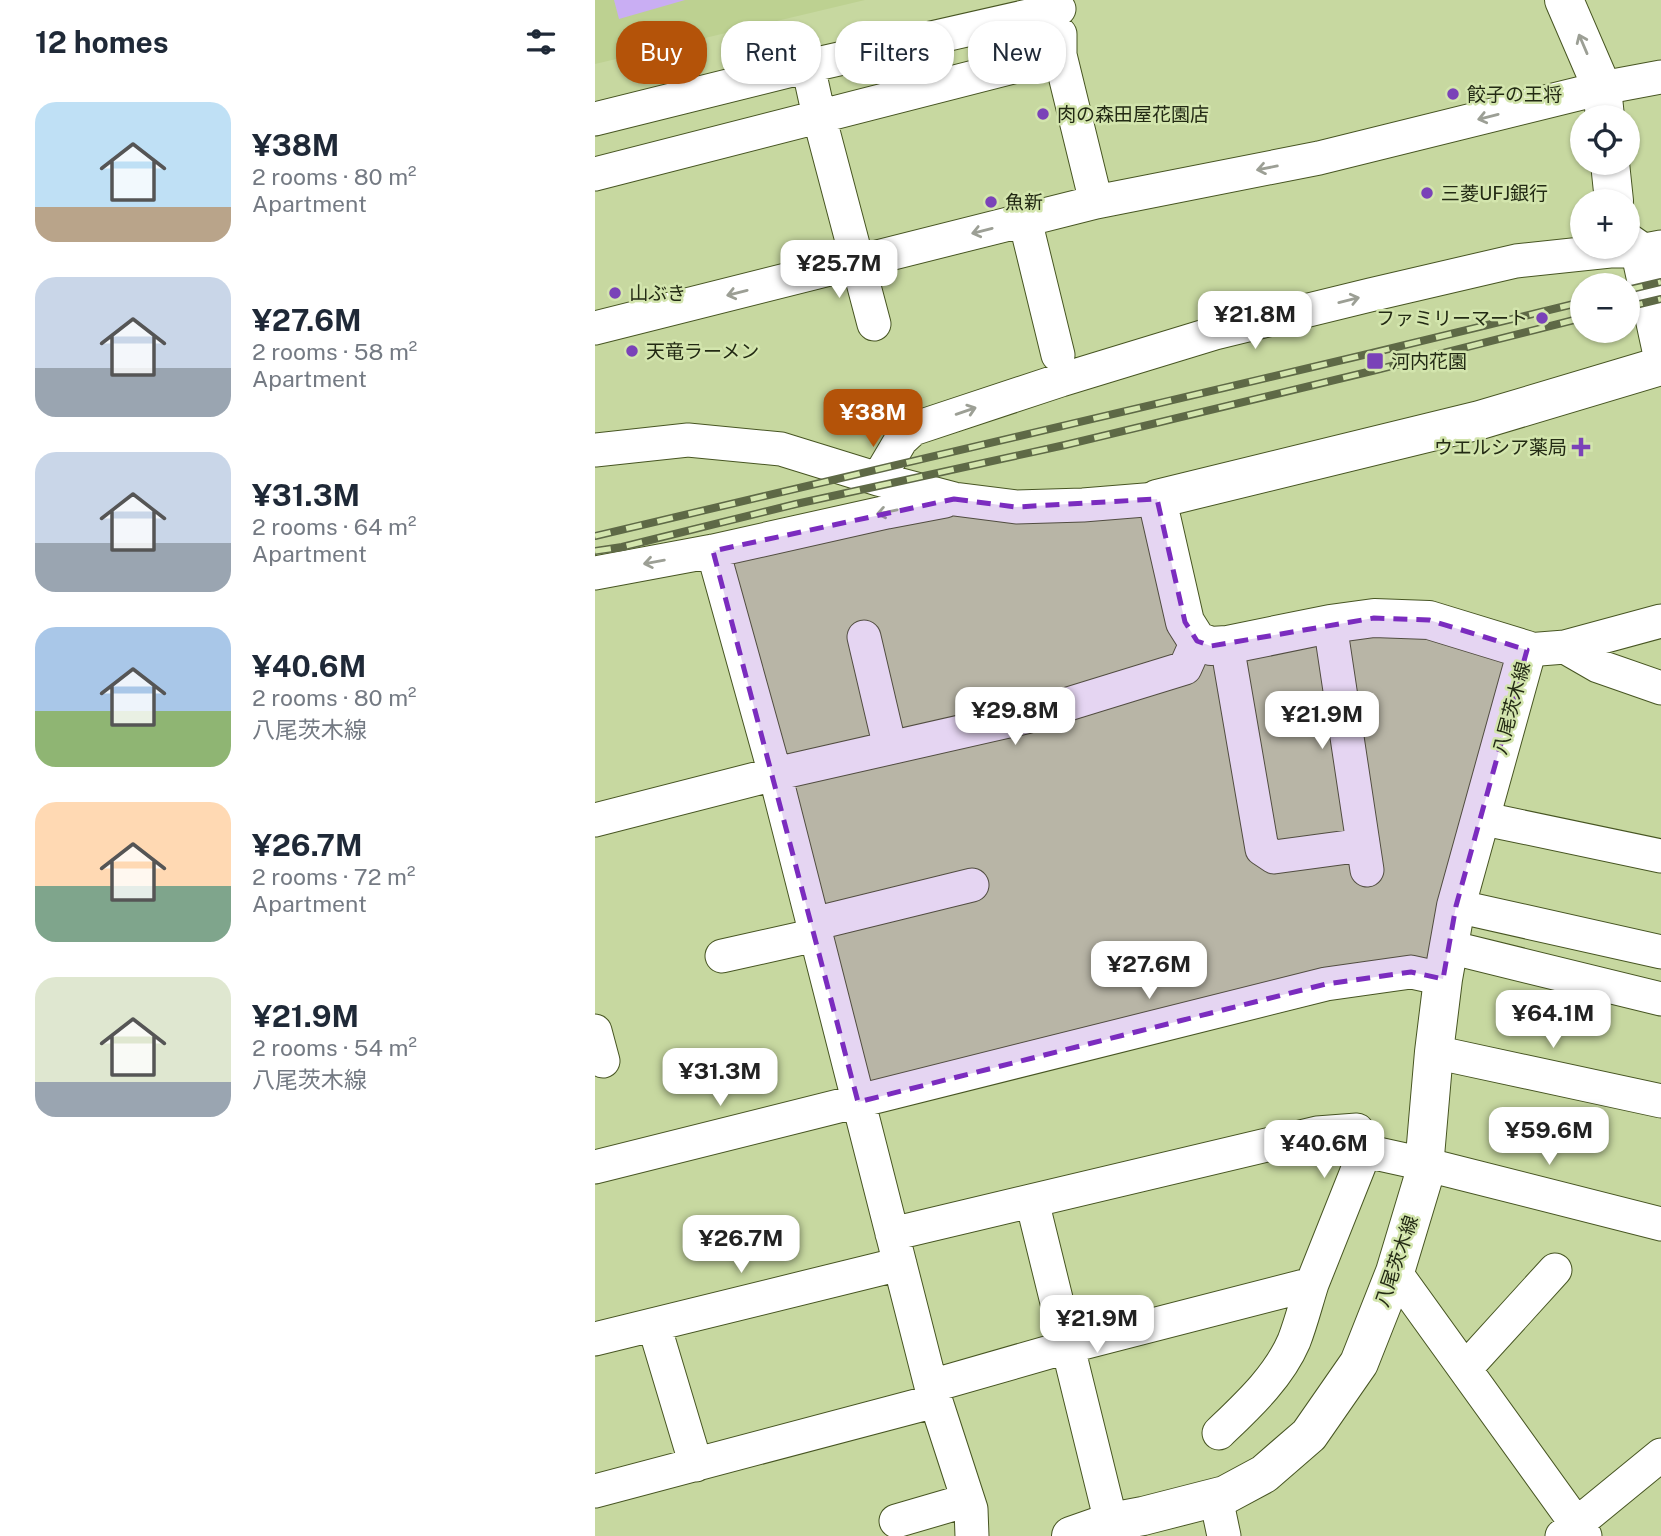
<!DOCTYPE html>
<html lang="en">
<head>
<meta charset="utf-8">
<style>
	body { margin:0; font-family:"Public Sans","Noto Sans JP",sans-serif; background:#f2f2f3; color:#1f2937; height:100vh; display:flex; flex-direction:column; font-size:26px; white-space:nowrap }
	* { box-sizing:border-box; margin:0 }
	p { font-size:23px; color:#747a83 }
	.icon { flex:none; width:38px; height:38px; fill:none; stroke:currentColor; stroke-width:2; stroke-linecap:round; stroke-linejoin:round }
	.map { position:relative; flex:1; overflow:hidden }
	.sheet { display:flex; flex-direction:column; background:#fff; width:595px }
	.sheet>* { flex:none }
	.banner { position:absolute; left:21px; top:21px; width:665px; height:63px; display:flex; gap:14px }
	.controls { position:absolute; left:975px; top:105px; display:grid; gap:14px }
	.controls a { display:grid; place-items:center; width:70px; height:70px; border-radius:50%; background:#fff; box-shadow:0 2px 5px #0004; font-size:35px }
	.price { position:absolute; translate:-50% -60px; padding:0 16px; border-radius:14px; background:#fff; color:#222; font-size:23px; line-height:46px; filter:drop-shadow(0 2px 4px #0008) }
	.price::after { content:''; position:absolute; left:50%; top:42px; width:21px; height:16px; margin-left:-10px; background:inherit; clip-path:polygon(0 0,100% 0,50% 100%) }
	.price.active { background:#b45309; color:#fff }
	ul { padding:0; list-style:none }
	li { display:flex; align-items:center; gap:21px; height:175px; padding:0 35px }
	li span { display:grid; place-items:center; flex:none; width:196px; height:140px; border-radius:21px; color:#555 }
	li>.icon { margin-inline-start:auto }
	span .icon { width:84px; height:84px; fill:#fffc; stroke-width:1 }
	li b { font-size:30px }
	h2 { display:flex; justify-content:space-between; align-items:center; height:84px; padding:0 35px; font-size:30px }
	.pill { padding:0 24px; border-radius:28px; background:#fff; box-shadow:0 2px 5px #0004; font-size:24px; line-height:63px }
	.pill.active { background:#b45309; color:#fff }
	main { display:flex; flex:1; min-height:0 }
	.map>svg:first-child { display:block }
	.built { fill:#bdd191 }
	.green { fill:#c9aef3 }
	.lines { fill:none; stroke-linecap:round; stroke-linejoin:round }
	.minor-casing { stroke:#475522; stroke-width:35 }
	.major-casing { stroke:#475522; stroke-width:40 }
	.minor { stroke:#fff; stroke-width:33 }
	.major { stroke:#fff; stroke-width:38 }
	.rail-casing { stroke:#5e6946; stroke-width:8 }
	.rail { stroke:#d3e5ad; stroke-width:5; stroke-dasharray:16; stroke-linecap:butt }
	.oneway { stroke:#9c9f95 }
	.marked { fill:#7b2cbf; fill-opacity:0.2; stroke:#7b2cbf; stroke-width:5; stroke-dasharray:14 9; stroke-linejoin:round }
	.poi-dot { fill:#7a42b8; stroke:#d3e5ad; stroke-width:2.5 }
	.labels { text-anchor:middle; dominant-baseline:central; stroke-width:5; stroke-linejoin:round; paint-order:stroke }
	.poi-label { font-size:19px; fill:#232a14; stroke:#d3e5ad; text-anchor:start }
	.street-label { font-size:19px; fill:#232a14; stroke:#d3e5ad }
</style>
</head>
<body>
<main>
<section class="sheet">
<h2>12 homes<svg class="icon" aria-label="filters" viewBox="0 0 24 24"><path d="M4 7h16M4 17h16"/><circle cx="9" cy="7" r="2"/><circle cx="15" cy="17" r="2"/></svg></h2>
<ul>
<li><span style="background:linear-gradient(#bfe0f5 75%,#b9a48a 0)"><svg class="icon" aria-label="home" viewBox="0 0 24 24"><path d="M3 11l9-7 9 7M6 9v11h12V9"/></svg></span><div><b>¥38M</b><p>2 rooms · 80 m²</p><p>Apartment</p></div></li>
<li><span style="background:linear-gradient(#c9d6e8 65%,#9aa5b1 0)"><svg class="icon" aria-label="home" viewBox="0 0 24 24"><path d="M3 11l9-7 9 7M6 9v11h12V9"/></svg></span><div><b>¥27.6M</b><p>2 rooms · 58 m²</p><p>Apartment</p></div></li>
<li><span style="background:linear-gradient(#c9d6e8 65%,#9aa5b1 0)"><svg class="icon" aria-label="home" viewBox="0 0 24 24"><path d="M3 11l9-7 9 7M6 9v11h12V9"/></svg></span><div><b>¥31.3M</b><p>2 rooms · 64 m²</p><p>Apartment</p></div></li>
<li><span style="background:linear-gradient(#a9c7e8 60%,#8fb573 0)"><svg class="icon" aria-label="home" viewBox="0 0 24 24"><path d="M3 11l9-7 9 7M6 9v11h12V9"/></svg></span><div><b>¥40.6M</b><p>2 rooms · 80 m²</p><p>八尾茨木線</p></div></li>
<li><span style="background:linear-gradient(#ffd9b3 60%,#7fa58c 0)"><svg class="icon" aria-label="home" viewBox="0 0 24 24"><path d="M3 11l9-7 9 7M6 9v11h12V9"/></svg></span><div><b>¥26.7M</b><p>2 rooms · 72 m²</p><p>Apartment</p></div></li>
<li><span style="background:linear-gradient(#dfe7d0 75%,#9aa5b1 0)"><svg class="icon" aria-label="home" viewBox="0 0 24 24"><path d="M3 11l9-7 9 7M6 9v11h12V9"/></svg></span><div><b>¥21.9M</b><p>2 rooms · 54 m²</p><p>八尾茨木線</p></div></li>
</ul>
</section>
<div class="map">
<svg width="1066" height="1536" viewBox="0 0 1066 1536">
	<rect width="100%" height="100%" fill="#c7d8a0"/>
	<path class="built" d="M0 0H270L0 64Z"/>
	<path class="green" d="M19 0H90L24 19Z"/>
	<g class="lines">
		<defs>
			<path id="minor" d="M465 34V55L501 202
				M213 66 224 116 279 324
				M0 119 213 66 464 9
				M0 174 465 55
				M430 220 463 355
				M0 328 501 202 724 158 1007 88 1066 77
				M0 450 93 440 186 449 283 479 359 499 421 507 488 505 562 499
				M283 479 306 440 318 429 466 380 620 333 775 295 921 261 1015 251H1045L1066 247
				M118 551 180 774 336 1386 376 1509 377 1536
				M0 573 118 551 292 512 350 501
				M735 624 772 870
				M269 637 295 748
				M632 645 667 849 679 857 768 845
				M970 647 1003 666 1066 688
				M932 650 970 647 1066 621
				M885 818 1066 856
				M0 820 180 774 431 717 590 668 602 641
				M861 906 1066 952
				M218 924 377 885
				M854 947 1066 999
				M127 956 221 935
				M0 1031 8 1061
				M839 1052 1066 1101
				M770 1151 829 1164 1066 1224
				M0 1167 731 984 816 972 848 979
				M437 1201 516 1522
				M297 1234 722 1133 762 1130 770 1151 717 1284 472 1347 336 1386
				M800 1272 990 1536
				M59 1325 101 1465
				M0 1339 305 1264
				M870 1369 960 1270
				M624 1433C652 1406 683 1378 699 1341 706 1323 711 1303 717 1284
				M0 1491 340 1401
				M621 1498 629 1536
				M301 1521 373 1500
				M967 1536 1066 1455"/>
			<path id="major" d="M969 0 1007 88 1010 117
				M1015 163 1019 201
				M1032 242 1045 251 1066 348
				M476 1536 516 1522 548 1516 630 1495 669 1474 714 1435 764 1363 800 1272 828 1179 839 1052 848 979 861 906 932 650 834 620 779 618 735 624 632 645 616 646 602 641 590 622 562 499 885 420 1066 366"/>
		</defs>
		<use href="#minor" class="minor-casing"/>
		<use href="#major" class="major-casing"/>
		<use href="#minor" class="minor"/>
		<use href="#major" class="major"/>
		<defs>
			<path id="rail" d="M1032 290 1066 282
				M1032 307 1066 299
				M0 536 777 353 987 302
				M0 551 27 547 201 504 470 445 781 370 987 318"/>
		</defs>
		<use href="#rail" class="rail-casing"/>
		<use href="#rail" class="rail"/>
	</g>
	<defs><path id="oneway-shaft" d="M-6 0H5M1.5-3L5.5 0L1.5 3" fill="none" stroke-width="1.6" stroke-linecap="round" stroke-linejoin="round" transform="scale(1.75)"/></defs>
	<g class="oneway">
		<use href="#oneway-shaft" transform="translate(988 44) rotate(-113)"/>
		<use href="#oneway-shaft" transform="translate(893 117) rotate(166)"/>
		<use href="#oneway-shaft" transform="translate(672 168) rotate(169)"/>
		<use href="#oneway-shaft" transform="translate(387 231) rotate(166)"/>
		<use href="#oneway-shaft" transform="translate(142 293) rotate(166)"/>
		<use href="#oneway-shaft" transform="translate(754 300) rotate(-14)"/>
		<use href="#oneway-shaft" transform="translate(371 411) rotate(-19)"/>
		<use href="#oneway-shaft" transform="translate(292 512) rotate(168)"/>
		<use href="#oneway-shaft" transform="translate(59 562) rotate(170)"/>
	</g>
	<path class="marked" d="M359 499 421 507 562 499 590 622 602 641 616 646 779 618 834 620 932 650 861 906 848 979 816 972 731 984 263 1102 118 551Z"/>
	<g class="poi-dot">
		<circle cx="858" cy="94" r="7"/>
		<circle cx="448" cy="114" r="7"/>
		<circle cx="832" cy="193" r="7"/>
		<circle cx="396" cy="202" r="7"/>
		<circle cx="20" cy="293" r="7"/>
		<circle cx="947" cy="318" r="7"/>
		<circle cx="37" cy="351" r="7"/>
		<rect x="771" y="352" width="18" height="18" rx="3.5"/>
		<path d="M982.5 436.5h7v7h7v7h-7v7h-7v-7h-7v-7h7z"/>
	</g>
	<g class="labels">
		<g class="poi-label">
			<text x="872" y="94">餃子の王将</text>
			<text x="462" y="114">肉の森田屋花園店</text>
			<text x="846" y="193">三菱UFJ銀行</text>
			<text x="410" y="202">魚新</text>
			<text x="34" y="293">山ぶき</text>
			<text x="933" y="318" text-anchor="end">ファミリーマート</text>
			<text x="51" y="351">天竜ラーメン</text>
			<text x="796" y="361">河内花園</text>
			<text x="972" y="447" text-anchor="end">ウエルシア薬局</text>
		</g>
		<g class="street-label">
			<text transform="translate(916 708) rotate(-75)">八尾茨木線</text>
			<text transform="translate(801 1261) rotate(-71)">八尾茨木線</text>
		</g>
	</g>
</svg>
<div class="controls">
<a><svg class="icon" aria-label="locate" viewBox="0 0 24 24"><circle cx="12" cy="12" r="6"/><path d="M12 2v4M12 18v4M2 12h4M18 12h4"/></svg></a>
<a>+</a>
<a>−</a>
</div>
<b class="price" style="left:244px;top:300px">¥25.7M</b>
<b class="price" style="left:660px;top:351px">¥21.8M</b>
<b class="price active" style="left:278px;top:449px">¥38M</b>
<b class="price" style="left:420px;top:747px">¥29.8M</b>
<b class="price" style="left:727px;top:751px">¥21.9M</b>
<b class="price" style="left:554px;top:1001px">¥27.6M</b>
<b class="price" style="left:958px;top:1050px">¥64.1M</b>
<b class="price" style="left:125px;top:1108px">¥31.3M</b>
<b class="price" style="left:954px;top:1167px">¥59.6M</b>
<b class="price" style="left:729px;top:1180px">¥40.6M</b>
<b class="price" style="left:146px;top:1275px">¥26.7M</b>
<b class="price" style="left:502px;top:1355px">¥21.9M</b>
<div class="banner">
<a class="pill active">Buy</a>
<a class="pill">Rent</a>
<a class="pill">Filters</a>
<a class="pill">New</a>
</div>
</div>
</main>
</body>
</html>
